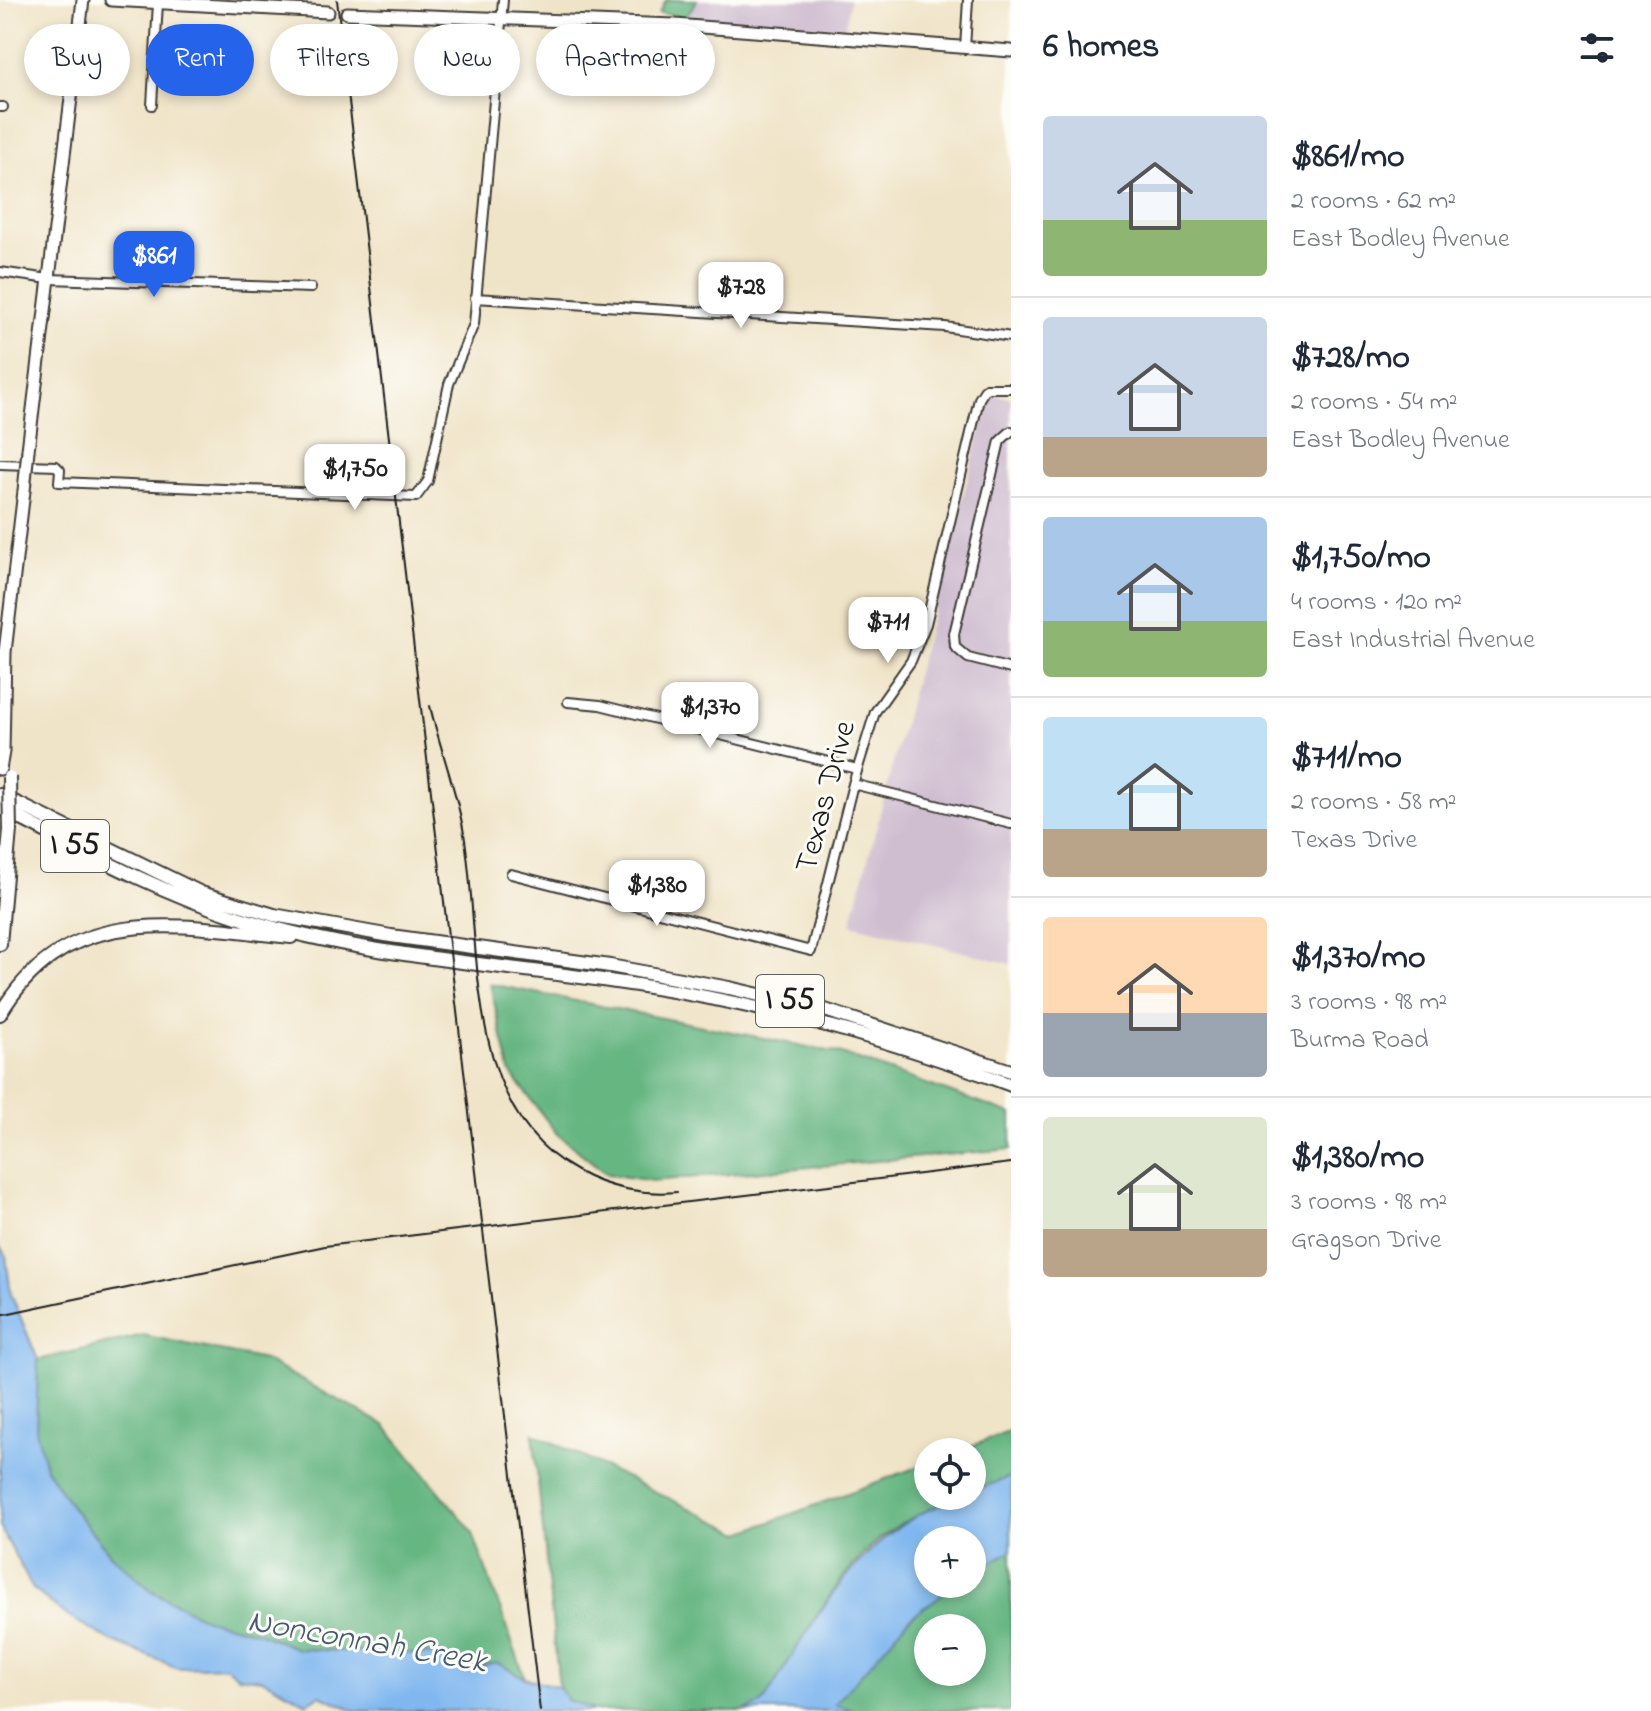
<!DOCTYPE html>
<html lang="en">
<head>
<meta charset="utf-8">
<style>
	body { margin:0; font-family:"Indie Flower",sans-serif; background:#f2f2f3; color:#1f2937; height:100vh; display:flex; flex-direction:column; font-size:30px; white-space:nowrap }
	* { box-sizing:border-box; margin:0 }
	p { font-size:26px; color:#747a83 }
	.icon { flex:none; width:44px; height:44px; fill:none; stroke:currentColor; stroke-width:2; stroke-linecap:round; stroke-linejoin:round }
	.map { position:relative; flex:1; overflow:hidden }
	.details { display:flex; flex-direction:column; background:#fff; width:640px }
	.details>* { flex:none }
	.top-card { position:absolute; left:24px; top:24px; width:760px; height:72px; display:flex; gap:16px }
	.fabs { position:absolute; left:914px; top:1438px; display:grid; gap:16px }
	.fabs a { display:grid; place-items:center; width:72px; height:72px; border-radius:50%; background:#fff; box-shadow:0 4px 12px #0003; font-size:40px }
	.price { position:absolute; translate:-50% -68px; padding:0 18px; border-radius:16px; background:#fff; color:#222; font-size:26px; line-height:52px; filter:drop-shadow(0 2px 4px #0008) }
	.price::after { content:''; position:absolute; left:50%; top:48px; width:24px; height:18px; margin-left:-12px; background:inherit; clip-path:polygon(0 0,100% 0,50% 100%) }
	.price.on { background:#2563eb; color:#fff }
	ul { padding:0; list-style:none }
	li { display:flex; align-items:center; gap:24px; height:200px; padding:0 32px }
	li+li { border-top:2px solid #e0e1e3 }
	li span { display:grid; place-items:center; flex:none; width:224px; height:160px; border-radius:8px; color:#555 }
	li>.icon { margin-inline-start:auto }
	span .icon { width:96px; height:96px; fill:#fffc; stroke-width:1 }
	li b { font-size:34px }
	h2 { display:flex; justify-content:space-between; align-items:center; height:96px; padding:0 32px; font-size:34px }
	.tag { padding:0 28px; border-radius:36px; background:#fff; box-shadow:0 4px 12px #0003; font-size:28px; line-height:72px }
	.tag.on { background:#2563eb; color:#fff }
	main { display:flex; flex:1; min-height:0 }
	.map>svg:first-child { display:block }
	.industrial { fill:#cfbdd0 }
	.forest { fill:#66b682; stroke:#41694f; stroke-width:2; fill-rule:evenodd }
	.water { fill:#80b7ef; stroke:#4e6a86; stroke-width:2 }
	.lines { fill:none; stroke-linecap:round; stroke-linejoin:round }
	.minor-casing { stroke:#3c3a36; stroke-width:12 }
	.major-casing { stroke:#3c3a36; stroke-width:15 }
	.highway-casing { stroke:#3c3a36; stroke-width:16 }
	.minor { stroke:#fff; stroke-width:8 }
	.major { stroke:#fff; stroke-width:11 }
	.highway { stroke:#fff; stroke-width:12 }
	.rail { stroke:#1c1c1c; stroke-width:2 }
	.major-bridge-casing { stroke:#3c3a36; stroke-width:15; stroke-linecap:butt }
	.highway-bridge-casing { stroke:#3c3a36; stroke-width:16; stroke-linecap:butt }
	.major-bridge { stroke:#fff; stroke-width:11 }
	.highway-bridge { stroke:#fff; stroke-width:12 }
	.labels { text-anchor:middle; dominant-baseline:central; stroke-width:6; stroke-linejoin:round; paint-order:stroke }
	.shield { fill:#fdfcf7; stroke:#605f5e; stroke-width:2 }
	.shield-label { font-size:30px; font-weight:bold; fill:#1c1c1c }
	.street-label { font-size:32px; fill:#1c1c1c; stroke:#fdfcf7 }
	.water-label { font-size:34px; font-style:italic; fill:#445a70; stroke:#fdfcf7 }
</style>
</head>
<body>
<main>
<div class="map">
<svg width="1011" height="1711" viewBox="0 0 1011 1711">
	<rect width="100%" height="100%" fill="#fdfcf7"/>
	<filter id="ink" filterUnits="userSpaceOnUse"><feTurbulence type="fractalNoise" baseFrequency=".0125" numOctaves="2"/><feDisplacementMap in="SourceGraphic" scale="16" xChannelSelector="R" yChannelSelector="G"/><feConvolveMatrix kernelMatrix="1 2 1 2 8 2 1 2 1" color-interpolation-filters="sRGB"/></filter>
	<filter id="wash" filterUnits="userSpaceOnUse"><feTurbulence type="fractalNoise" baseFrequency=".006" numOctaves="4" result="noise"/><feDisplacementMap in="SourceGraphic" scale="32" xChannelSelector="R" yChannelSelector="G"/><feGaussianBlur stdDeviation="1.8" result="paint"/><feColorMatrix in="noise" values="0 0 0 0 0 0 0 0 0 0 0 0 0 0 0 0 0 1.4 0 .05"/><feComposite in="paint" operator="in"/></filter>
	<g filter="url(#wash)">
		<rect width="100%" height="100%" fill="#f0e4c8"/>
		<path class="industrial" d="M697 0H850L845 28 686 17Z
			M990 394 1011 398V964L851 924Z"/>
		<path class="forest" d="M666 0H697L686 17 659 13Z
			M490 984 839 1053 1011 1114V1149L653 1181 607 1174 557 1134 510 1072Z
			M143 1335 264 1360 385 1425 472 1531 525 1678 497 1663 481 1667 439 1655 297 1649 260 1633 206 1619 152 1591 111 1555 72 1508 46 1468 36 1431 38 1360Z
			M1011 1431V1477L972 1491V1452H956Z
			M533 1433 741 1533 928 1463V1496H961C929 1509 896 1523 870 1547 830 1585 793 1657 762 1704L744 1711H596L567 1700 559 1687Z
			M1011 1551V1711H855L834 1704C864 1670 925 1584 972 1584V1573ZM928 1628H972V1672H928Z"/>
		<path class="water" d="M0 1247 6 1256 11 1294 38 1360 36 1430 46 1468 72 1508 111 1555 152 1591 206 1619 260 1633 297 1649 439 1655 481 1667 497 1663 525 1678 559 1687 567 1700 596 1711H356L320 1695 307 1703 262 1679 238 1676 225 1666 178 1668 116 1643 69 1617 33 1589 0 1527Z
			M1011 1477V1551L972 1573V1540H928V1584H957L911 1617 835 1704 855 1711H744L762 1704C810 1630 852 1541 937 1506 949 1501 959 1496 972 1496V1491Z"/>
	</g>
	<g filter="url(#ink)">
		<g class="lines">
			<defs>
				<path id="minor" d="M965 48 968 0
					M152 105 158 3
					M0 107H3
					M0 272 49 279 311 288
					M475 298 945 327 1011 337
					M1011 431 1000 441 954 634 955 647 968 658 1011 669
					M0 464 56 466 60 470 59 482 416 497 428 481 449 384 474 324 503 0
					M568 702 600 705 857 769
					M853 784 1011 824
					M511 874 811 951 853 784 875 712 911 661 926 624 979 399 986 388H1011"/>
				<path id="major" d="M111 0 328 12
					M347 13 675 25 1011 51
					M28 450 83 0
					M0 769 3 752 5 652 24 491"/>
				<path id="highway" d="M0 795 201 893 274 915 391 936 610 966 729 988 825 1010 1011 1071
					M0 808C77 847 154 890 237 917 365 958 504 964 637 985 765 1005 890 1039 1011 1085
					M0 944 10 830
					M0 1014C68 899 180 926 291 937"/>
			</defs>
			<use href="#minor" class="minor-casing"/>
			<use href="#major" class="major-casing"/>
			<use href="#highway" class="highway-casing"/>
			<use href="#minor" class="minor"/>
			<use href="#major" class="major"/>
			<use href="#highway" class="highway"/>
			<path class="rail" d="M337 0 540 1711
				M430 706C441 753 460 799 466 847 481 956 466 1111 577 1171 607 1188 643 1195 677 1192
				M0 1315 325 1246 1011 1163"/>
			<defs>
				<path id="major-bridge" d="M24 491 28 450"/>
				<path id="highway-bridge" d="M9 777 10 830"/>
			</defs>
			<use href="#major-bridge" class="major-bridge-casing"/>
			<use href="#highway-bridge" class="highway-bridge-casing"/>
			<use href="#major-bridge" class="major-bridge"/>
			<use href="#highway-bridge" class="highway-bridge"/>
		</g>
	</g>
	<g class="labels">
		<g class="shield">
			<rect x="41" y="820" width="68" height="52" rx="6"/>
			<rect x="756" y="975" width="68" height="52" rx="6"/>
		</g>
		<g class="shield-label">
			<text x="75" y="846">I 55</text>
			<text x="790" y="1001">I 55</text>
		</g>
		<g class="street-label">
			<text transform="translate(827 797) rotate(-75)">Texas Drive</text>
		</g>
		<g class="water-label">
			<text transform="translate(367 1643) rotate(10)">Nonconnah Creek</text>
		</g>
	</g>
</svg>
<div class="fabs">
<a><svg class="icon" aria-label="locate" viewBox="0 0 24 24"><circle cx="12" cy="12" r="6"/><path d="M12 2v4M12 18v4M2 12h4M18 12h4"/></svg></a>
<a>+</a>
<a>−</a>
</div>
<b class="price on" style="left:154px;top:299px">$861</b>
<b class="price" style="left:741px;top:330px">$728</b>
<b class="price" style="left:355px;top:512px">$1,750</b>
<b class="price" style="left:888px;top:665px">$711</b>
<b class="price" style="left:710px;top:750px">$1,370</b>
<b class="price" style="left:657px;top:928px">$1,380</b>
<div class="top-card">
<a class="tag">Buy</a>
<a class="tag on">Rent</a>
<a class="tag">Filters</a>
<a class="tag">New</a>
<a class="tag">Apartment</a>
</div>
</div>
<section class="details">
<h2>6 homes<svg class="icon" aria-label="filters" viewBox="0 0 24 24"><path d="M4 7h16M4 17h16"/><circle cx="9" cy="7" r="2"/><circle cx="15" cy="17" r="2"/></svg></h2>
<ul>
<li><span style="background:linear-gradient(#c9d6e8 65%,#8fb573 0)"><svg class="icon" aria-label="home" viewBox="0 0 24 24"><path d="M3 11l9-7 9 7M6 9v11h12V9"/></svg></span><div><b>$861/mo</b><p>2 rooms · 62 m²</p><p>East Bodley Avenue</p></div></li>
<li><span style="background:linear-gradient(#c9d6e8 75%,#b9a48a 0)"><svg class="icon" aria-label="home" viewBox="0 0 24 24"><path d="M3 11l9-7 9 7M6 9v11h12V9"/></svg></span><div><b>$728/mo</b><p>2 rooms · 54 m²</p><p>East Bodley Avenue</p></div></li>
<li><span style="background:linear-gradient(#a9c7e8 65%,#8fb573 0)"><svg class="icon" aria-label="home" viewBox="0 0 24 24"><path d="M3 11l9-7 9 7M6 9v11h12V9"/></svg></span><div><b>$1,750/mo</b><p>4 rooms · 120 m²</p><p>East Industrial Avenue</p></div></li>
<li><span style="background:linear-gradient(#bfe0f5 70%,#b9a48a 0)"><svg class="icon" aria-label="home" viewBox="0 0 24 24"><path d="M3 11l9-7 9 7M6 9v11h12V9"/></svg></span><div><b>$711/mo</b><p>2 rooms · 58 m²</p><p>Texas Drive</p></div></li>
<li><span style="background:linear-gradient(#ffd9b3 60%,#9aa5b1 0)"><svg class="icon" aria-label="home" viewBox="0 0 24 24"><path d="M3 11l9-7 9 7M6 9v11h12V9"/></svg></span><div><b>$1,370/mo</b><p>3 rooms · 98 m²</p><p>Burma Road</p></div></li>
<li><span style="background:linear-gradient(#dfe7d0 70%,#b9a48a 0)"><svg class="icon" aria-label="home" viewBox="0 0 24 24"><path d="M3 11l9-7 9 7M6 9v11h12V9"/></svg></span><div><b>$1,380/mo</b><p>3 rooms · 98 m²</p><p>Gragson Drive</p></div></li>
</ul>
</section>
</main>
</body>
</html>
